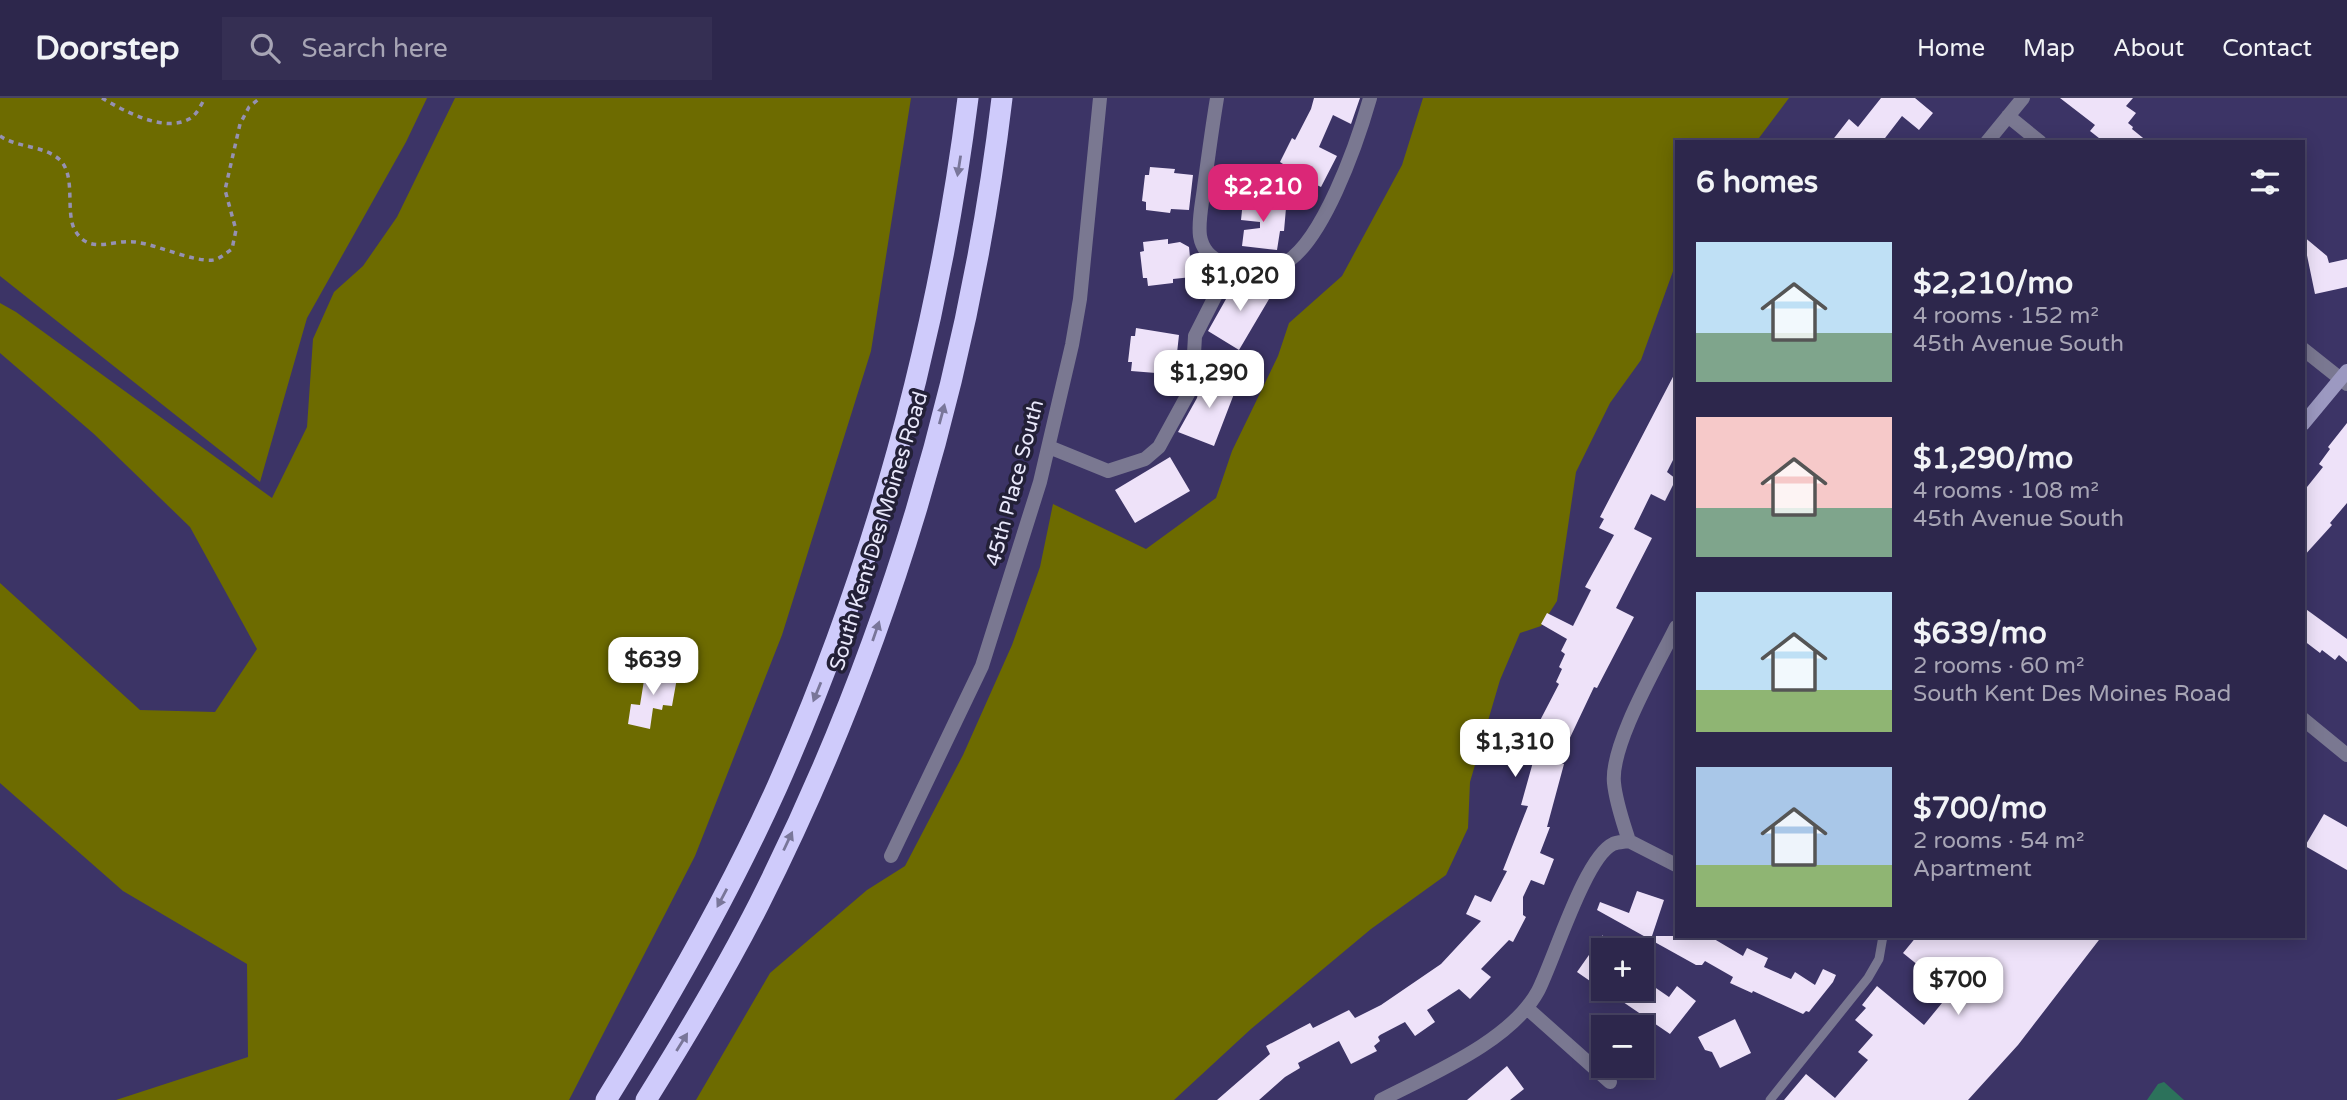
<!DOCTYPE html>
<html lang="en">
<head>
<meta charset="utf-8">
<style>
	body { margin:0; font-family:"Varela Round",sans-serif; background:#352f53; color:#f1f3f6; height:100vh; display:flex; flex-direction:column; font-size:26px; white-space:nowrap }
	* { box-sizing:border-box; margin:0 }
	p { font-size:23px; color:#a7a5b5 }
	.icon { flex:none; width:38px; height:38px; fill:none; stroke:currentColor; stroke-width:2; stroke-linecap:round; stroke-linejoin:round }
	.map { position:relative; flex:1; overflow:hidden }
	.panel { position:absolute; left:1675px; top:42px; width:630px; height:798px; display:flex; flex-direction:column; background:#2d274c; border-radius:0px; box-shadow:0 4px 18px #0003,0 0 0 2px #484464 }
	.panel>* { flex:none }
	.controls { position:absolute; left:1591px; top:840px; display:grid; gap:14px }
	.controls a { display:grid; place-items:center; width:63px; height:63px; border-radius:0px; background:#2d274c; box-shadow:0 4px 18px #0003,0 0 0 2px #484464; font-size:35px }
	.price { position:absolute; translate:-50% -60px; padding:0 16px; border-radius:14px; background:#fff; color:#222; font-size:23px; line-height:46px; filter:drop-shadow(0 2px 4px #0008) }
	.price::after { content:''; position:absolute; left:50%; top:42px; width:21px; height:16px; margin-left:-10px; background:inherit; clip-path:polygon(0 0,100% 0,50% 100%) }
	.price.current { background:#db2777; color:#fff }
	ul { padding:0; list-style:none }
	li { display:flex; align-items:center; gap:21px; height:175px; padding:0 21px }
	li span { display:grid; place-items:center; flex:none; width:196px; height:140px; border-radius:0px; color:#555 }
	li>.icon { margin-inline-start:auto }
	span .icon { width:84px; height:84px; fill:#fffc; stroke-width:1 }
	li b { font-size:30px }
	h2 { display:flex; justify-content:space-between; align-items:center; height:84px; padding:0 21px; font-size:30px }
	header { display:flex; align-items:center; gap:42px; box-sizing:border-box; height:98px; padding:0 35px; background:#2d274c; border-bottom:2px solid #484464 }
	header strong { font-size:33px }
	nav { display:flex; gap:38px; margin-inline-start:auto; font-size:24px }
	.search { width:490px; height:63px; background:#352f53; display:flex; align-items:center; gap:18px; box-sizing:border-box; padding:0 24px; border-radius:0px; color:#a7a5b5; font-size:26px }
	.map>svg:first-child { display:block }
	.green { fill:#6d6b00 }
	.water { fill:#2c725b }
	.building { fill:#eee2f9 }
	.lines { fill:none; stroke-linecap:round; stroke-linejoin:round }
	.path { stroke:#9591b3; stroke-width:3.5; stroke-dasharray:5 5; stroke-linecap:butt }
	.lane { stroke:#7a7891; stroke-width:9 }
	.street { stroke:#7a7891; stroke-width:14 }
	.secondary { stroke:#9c99c1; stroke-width:14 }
	.highway { stroke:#cfcbfb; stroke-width:21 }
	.oneway { fill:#797699 }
	.labels { text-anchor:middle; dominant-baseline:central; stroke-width:7; stroke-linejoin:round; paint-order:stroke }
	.street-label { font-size:21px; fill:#e9e8fb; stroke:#232037 }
</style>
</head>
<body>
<header>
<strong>Doorstep</strong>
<div class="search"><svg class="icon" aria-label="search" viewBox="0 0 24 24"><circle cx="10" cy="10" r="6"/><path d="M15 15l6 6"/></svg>Search here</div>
<nav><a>Home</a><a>Map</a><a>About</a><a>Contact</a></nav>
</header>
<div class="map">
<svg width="2347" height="1002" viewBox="0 0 2347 1002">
	<rect width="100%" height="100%" fill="#3c3466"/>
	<path class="green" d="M0 0H427L406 44 307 220 260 384 0 178Z
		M455 0H911L871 253 782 537 695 758 569 1002H116L248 959 247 866 123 793 0 685V485L140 612 215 614 257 551 190 429 94 336 0 255V205L16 214 272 400 307 329 313 241 334 194 363 168 397 119Z
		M1423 0H1789L1756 44H1676V165L1641 262 1610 305 1576 374 1557 503 1541 528 1520 535 1500 582 1470 684 1468 730 1446 777 1371 831 1251 931 1174 1002H696L770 875 867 792 905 768 963 657 1012 547 1040 469 1053 406 1146 451 1216 400 1232 353 1278 258 1289 225 1342 178 1402 67Z"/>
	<path class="water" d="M2164 984 2184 1002H2147L2158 986Z"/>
	<path class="building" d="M1314 0H1360L1351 26 1333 17 1319 49 1337 58 1321 89 1304 81 1302 85 1280 74 1283 66 1280 64 1292 40 1295 42 1311 11Z
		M1881 0H1915L1933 15 1919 32 1902 18 1882 44H1831L1849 21 1858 29Z
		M2060 0H2133L2126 8 2136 15 2128 25 2133 29 2132 31 2148 44H2104L2090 33 2095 27Z
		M1150 69 1175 71 1174 75 1193 77 1189 112 1171 111 1170 115 1146 112V104L1142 103 1145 77H1149Z
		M1251 101 1278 104V109L1286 110 1284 133H1280L1277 152 1242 148 1244 132 1260 130V124L1241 122 1243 103 1251 104Z
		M2303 138 2327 158 2329 165 2347 161V189L2315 196Z
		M1168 141V146L1180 144 1189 149 1192 179 1173 181V185L1148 188 1147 180H1143L1140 154 1144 153 1143 144Z
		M1239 178 1272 196 1239 252 1208 233Z
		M1136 230 1179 237 1175 273 1157 271 1156 275 1131 273 1132 264H1128L1131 238H1135Z
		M1676 273V356L1667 374 1676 381 1665 403 1651 396 1634 431 1652 440 1616 510 1634 519 1597 590 1594 589 1558 665 1564 666 1547 729H1550L1540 755 1554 761 1544 787 1531 782 1523 799V817L1526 819 1513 844 1509 842 1481 871 1491 879 1470 901 1459 891 1427 912 1435 924 1415 938 1405 924 1380 937 1378 939 1380 943 1374 948 1377 953 1351 966 1339 943 1298 965 1300 970 1285 979 1259 1002H1217L1270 956 1266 948 1310 925 1313 930 1349 912 1355 920 1381 907 1441 866 1481 823 1466 816 1475 797 1491 804 1507 773 1503 772 1528 708 1521 707 1540 639 1533 636 1559 586 1556 584 1562 571 1559 569 1565 556 1561 553 1567 541 1541 526 1547 515 1573 528 1591 492 1585 489 1614 437 1599 430 1604 421 1600 419Z
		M1203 274 1237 288 1214 348 1178 334 1197 300Z
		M2347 325V405L2330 425 2332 427 2303 459V394L2323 369 2319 366 2330 351 2328 349Z
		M1170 359 1190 393 1135 425 1115 392Z
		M2303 509 2347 541V564L2339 557 2335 562 2322 552 2320 555 2303 542Z
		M646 570 668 574 666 579 677 580 672 608 663 607 662 612 653 610 650 631 628 626 631 606 640 607Z
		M2324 716 2347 729V772L2305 748Z
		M1637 793 1664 802 1652 838H1709L1743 858 1747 850 1768 860 1764 869 1791 881 1795 874 1815 887 1823 871 1836 877 1833 884 1809 914 1806 913 1803 916 1753 893 1752 895 1730 885 1733 879 1705 863 1702 867H1696L1597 812 1600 804 1629 815Z
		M1603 837V892L1577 874Z
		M1917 838H2102L2018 947 1968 1002H1784L1806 976 1835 1000 1868 962 1858 954 1873 937 1855 922 1866 910 1862 907 1877 888 1924 927 1951 894 1903 855Z
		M1653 888 1669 899 1677 888 1696 903 1670 936 1604 891H1651Z
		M1735 921 1751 955 1720 970 1712 954 1705 952 1698 939Z
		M1507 968 1524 991 1510 1002H1467Z"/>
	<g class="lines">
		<path class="path" d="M102 0C124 13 164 35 189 21 196 18 201 7 205 0
			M0 38C17 50 44 47 60 62 77 79 64 116 76 134 91 157 113 141 135 144 159 147 192 164 213 162 220 161 226 155 232 151L236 132 225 92 240 26 249 9 260 0"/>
		<path class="lane" d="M1770 1002 1868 880 1879 861 1883 838"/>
		<path class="street" d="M1217 0C1212 30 1208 60 1204 90 1202 106 1198 123 1200 138 1203 156 1217 165 1234 168 1249 170 1267 174 1281 167 1322 149 1358 42 1370 0
			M2008 18 2040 44
			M1987 44 2023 0
			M2303 251 2347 286
			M1049 349 1108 373 1145 361 1159 349 1188 296 1193 274 1195 238 1231 167
			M2303 621 2347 657
			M1629 743C1623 724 1616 705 1614 685 1610 647 1658 566 1676 529
			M1629 743 1676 767
			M891 758 982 568 1040 384 1072 247 1080 201 1100 0
			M1528 911 1610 984
			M1381 1002C1431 976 1511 943 1538 893 1554 862 1585 759 1613 746 1617 744 1624 744 1629 743"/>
		<path class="secondary" d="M2303 326 2347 273"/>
		<path class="highway" d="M606 1002C669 901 728 798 777 689 874 470 938 238 968 0
			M646 1002C686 938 725 873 759 806 886 554 969 280 1002 0"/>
	</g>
	<defs><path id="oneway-solid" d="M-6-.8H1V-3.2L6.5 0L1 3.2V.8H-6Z" transform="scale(1.75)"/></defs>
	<g class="oneway">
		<use href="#oneway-solid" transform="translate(959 68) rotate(99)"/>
		<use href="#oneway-solid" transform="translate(942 316) rotate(-75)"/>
		<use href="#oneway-solid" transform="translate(876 533) rotate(-71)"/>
		<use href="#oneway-solid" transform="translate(817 594) rotate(112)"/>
		<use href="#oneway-solid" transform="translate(788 743) rotate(-65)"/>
		<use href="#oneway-solid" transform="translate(722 800) rotate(118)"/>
		<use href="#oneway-solid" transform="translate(682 944) rotate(-58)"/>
	</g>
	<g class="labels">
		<g class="street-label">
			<text transform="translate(1015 385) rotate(-75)">45th Place South</text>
			<text transform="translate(879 433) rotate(-73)">South Kent Des Moines Road</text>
		</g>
	</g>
</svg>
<div class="controls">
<a>+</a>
<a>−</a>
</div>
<b class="price current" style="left:1263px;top:126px">$2,210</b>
<b class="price" style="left:1240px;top:215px">$1,020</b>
<b class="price" style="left:1209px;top:312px">$1,290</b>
<b class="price" style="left:653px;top:599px">$639</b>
<b class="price" style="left:1515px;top:681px">$1,310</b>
<b class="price" style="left:1958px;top:919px">$700</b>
<section class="panel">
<h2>6 homes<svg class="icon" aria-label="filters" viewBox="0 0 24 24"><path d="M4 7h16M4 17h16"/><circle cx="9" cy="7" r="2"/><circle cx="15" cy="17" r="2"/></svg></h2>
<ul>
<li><span style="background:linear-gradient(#bfe0f5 65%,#7fa58c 0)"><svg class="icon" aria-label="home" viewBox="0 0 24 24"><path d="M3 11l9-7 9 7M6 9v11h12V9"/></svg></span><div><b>$2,210/mo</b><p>4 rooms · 152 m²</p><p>45th Avenue South</p></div></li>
<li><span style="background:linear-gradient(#f6c9c9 65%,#7fa58c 0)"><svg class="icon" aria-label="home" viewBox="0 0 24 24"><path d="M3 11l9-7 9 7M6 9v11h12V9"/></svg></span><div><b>$1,290/mo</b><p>4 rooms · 108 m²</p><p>45th Avenue South</p></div></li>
<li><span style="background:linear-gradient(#bfe0f5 70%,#8fb573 0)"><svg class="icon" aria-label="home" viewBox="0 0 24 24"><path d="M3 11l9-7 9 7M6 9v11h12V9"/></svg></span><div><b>$639/mo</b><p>2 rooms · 60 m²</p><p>South Kent Des Moines Road</p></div></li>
<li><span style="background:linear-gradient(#a9c7e8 70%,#8fb573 0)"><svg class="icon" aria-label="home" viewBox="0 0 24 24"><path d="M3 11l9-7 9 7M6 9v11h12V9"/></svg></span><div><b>$700/mo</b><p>2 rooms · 54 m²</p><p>Apartment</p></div></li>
</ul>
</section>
</div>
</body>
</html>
